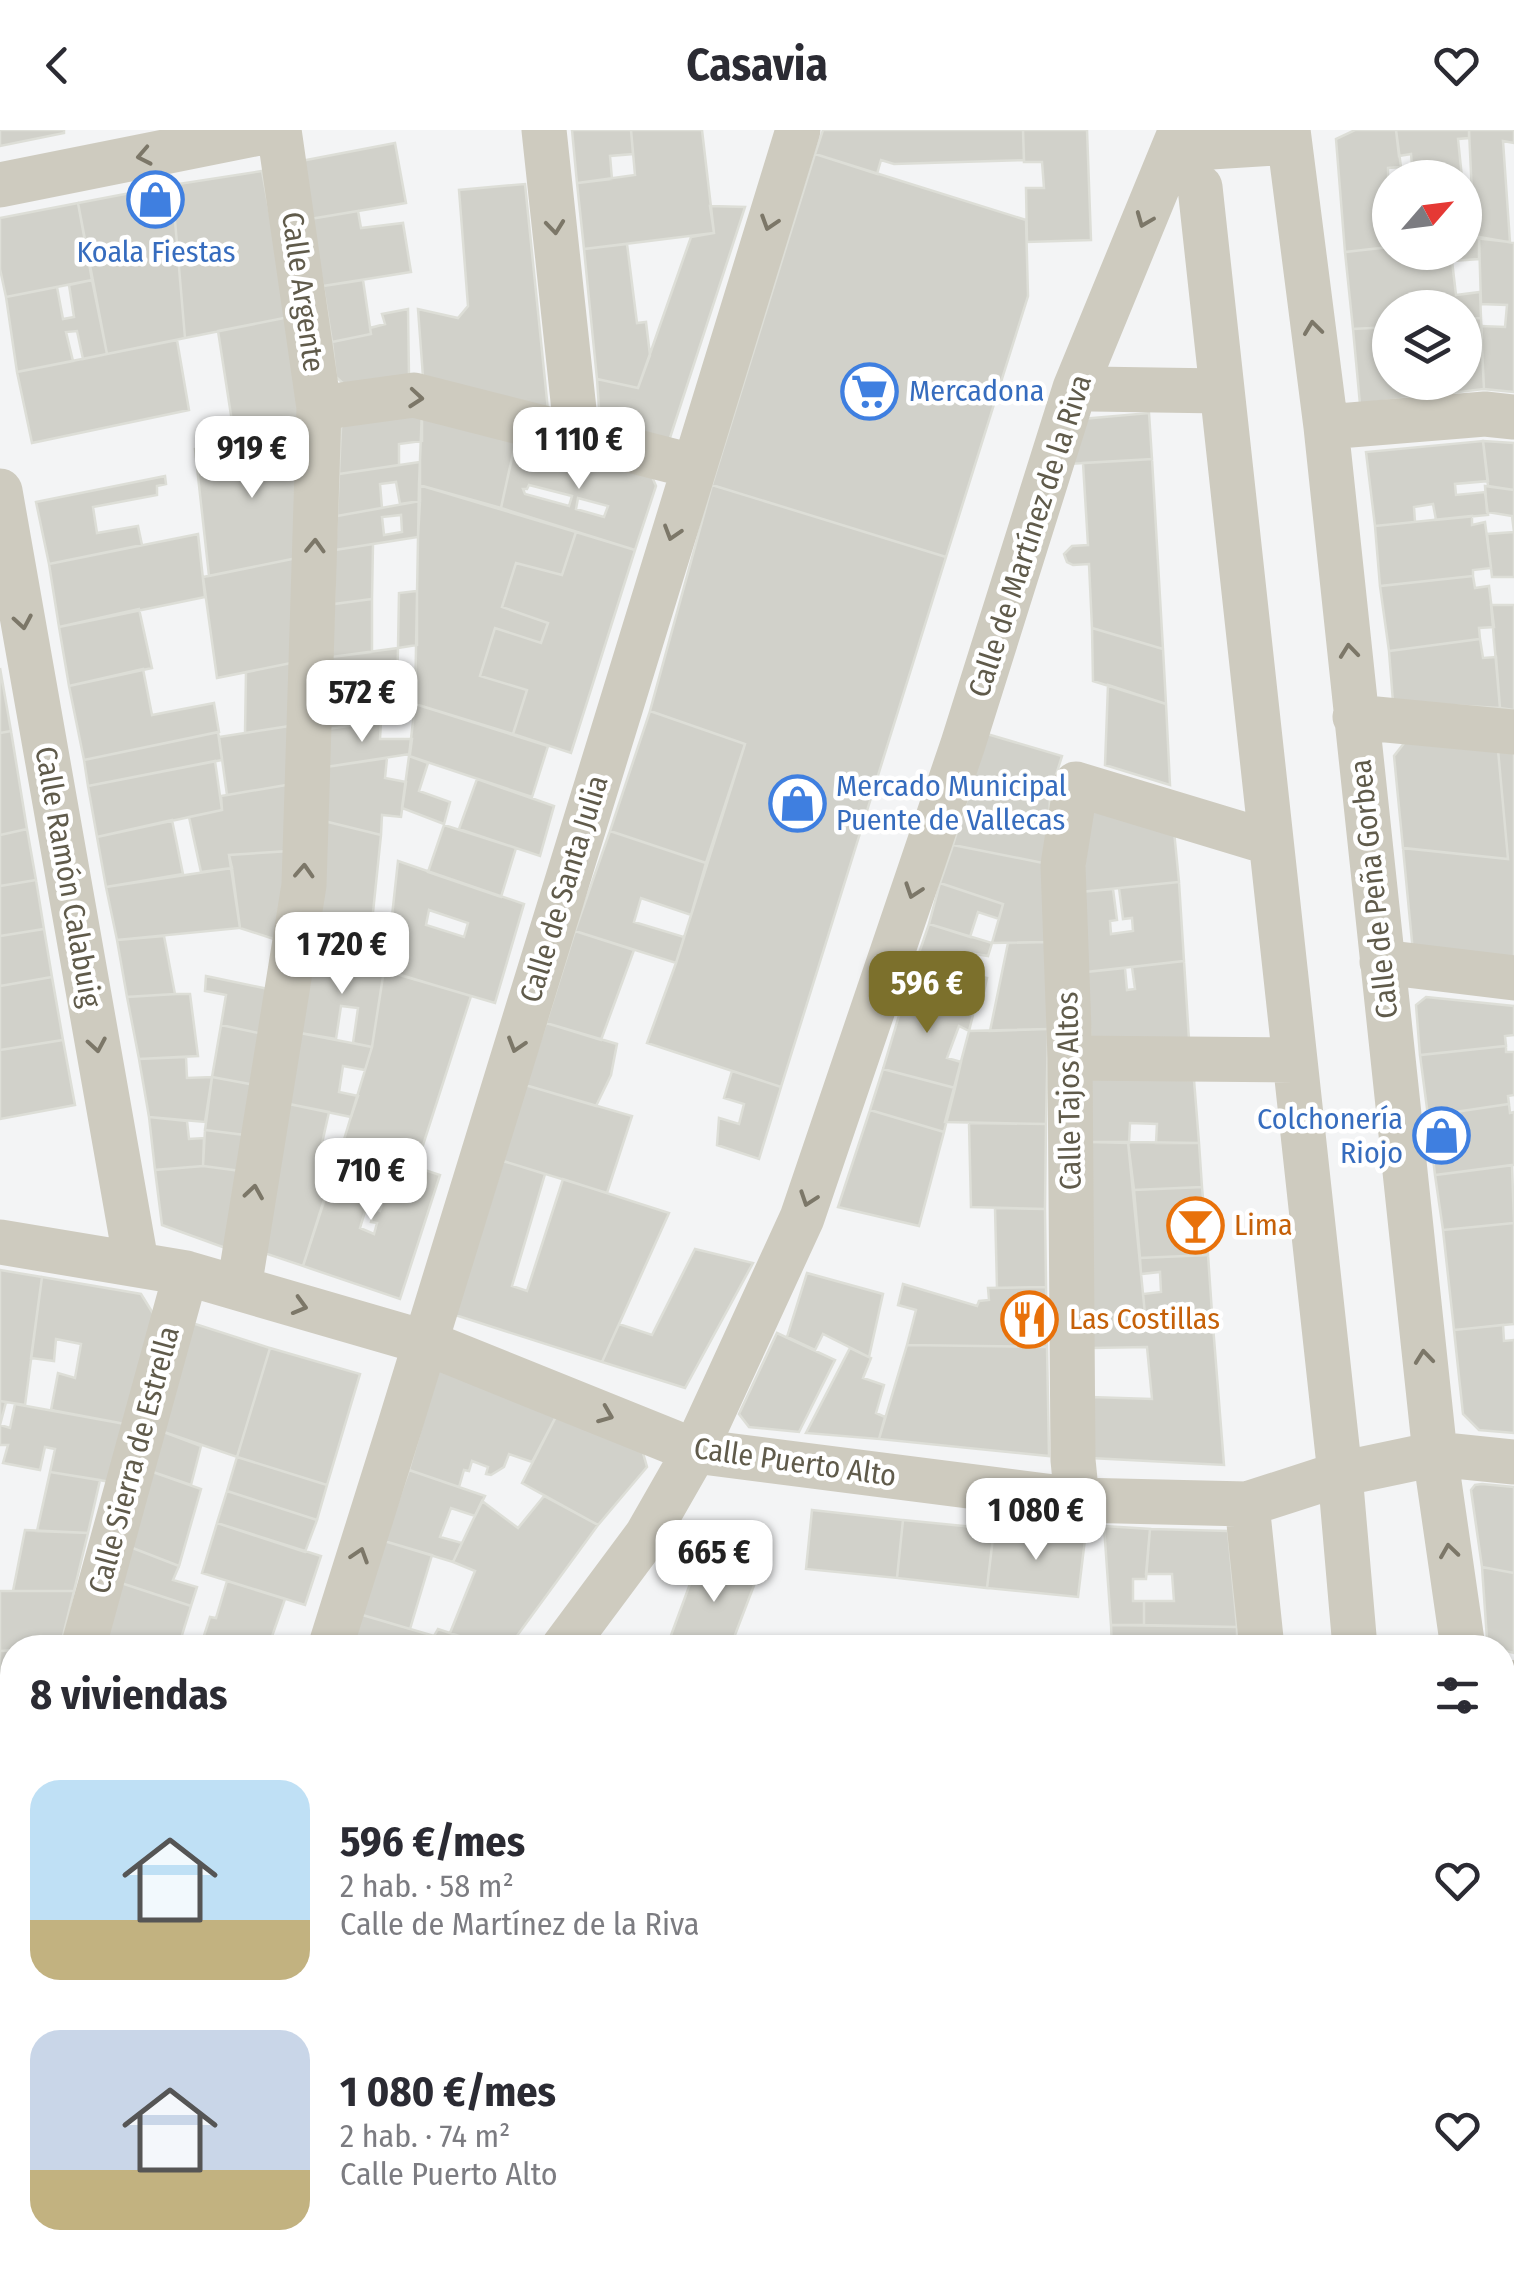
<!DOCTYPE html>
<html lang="es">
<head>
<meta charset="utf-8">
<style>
	body { margin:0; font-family:"Fira Sans Condensed",sans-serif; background:#f7f7f7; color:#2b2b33; height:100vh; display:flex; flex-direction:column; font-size:38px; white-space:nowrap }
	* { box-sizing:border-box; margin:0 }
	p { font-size:32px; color:#7c7c81 }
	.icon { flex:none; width:55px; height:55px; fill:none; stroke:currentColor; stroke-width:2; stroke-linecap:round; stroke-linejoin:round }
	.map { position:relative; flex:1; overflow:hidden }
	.sheet { position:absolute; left:0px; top:1505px; width:1515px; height:642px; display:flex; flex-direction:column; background:#fff; border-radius:40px 40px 0 0; box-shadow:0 2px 8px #0004 }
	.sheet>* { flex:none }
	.needle { width:65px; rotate:62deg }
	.controls { position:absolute; left:1372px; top:30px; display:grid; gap:20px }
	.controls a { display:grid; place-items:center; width:110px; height:110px; border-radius:50%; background:#fff; box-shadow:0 2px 8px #0004; font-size:50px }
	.price { position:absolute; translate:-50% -85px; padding:0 22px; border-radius:20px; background:#fff; color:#222; font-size:32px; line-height:65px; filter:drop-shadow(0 2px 5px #0008) }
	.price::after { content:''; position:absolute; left:50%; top:60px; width:30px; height:22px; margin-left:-15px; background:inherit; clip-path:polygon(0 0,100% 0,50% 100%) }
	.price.selected { background:#7c702c; color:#fff }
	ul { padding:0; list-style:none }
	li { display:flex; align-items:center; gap:30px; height:250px; padding:0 30px }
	li span { display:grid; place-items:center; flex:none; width:280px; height:200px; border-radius:30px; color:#555 }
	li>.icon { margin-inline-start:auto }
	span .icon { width:120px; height:120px; fill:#fffc; stroke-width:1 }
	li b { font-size:42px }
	h2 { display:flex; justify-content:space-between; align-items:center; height:120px; padding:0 30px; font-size:42px }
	header { display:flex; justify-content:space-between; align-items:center; height:130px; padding:0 30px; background:#fff; font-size:45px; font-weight:700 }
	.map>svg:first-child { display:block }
	.building { fill:#d1d1ca; stroke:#ddded7; stroke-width:2.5; fill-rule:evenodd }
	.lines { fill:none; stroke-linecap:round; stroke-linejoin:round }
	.minor { stroke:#cecbbf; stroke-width:45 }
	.oneway { stroke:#7c7768 }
	.labels { text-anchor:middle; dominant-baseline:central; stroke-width:9; stroke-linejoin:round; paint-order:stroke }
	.shop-label { font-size:30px; fill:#366cbe; stroke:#fff; text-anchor:start }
	.street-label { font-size:30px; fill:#605b4b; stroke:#fff }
	.food-label { font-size:30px; fill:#c56008; stroke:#fff; text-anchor:start }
</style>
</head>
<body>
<header><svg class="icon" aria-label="back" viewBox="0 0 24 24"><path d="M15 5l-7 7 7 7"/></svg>Casavia<svg class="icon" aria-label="heart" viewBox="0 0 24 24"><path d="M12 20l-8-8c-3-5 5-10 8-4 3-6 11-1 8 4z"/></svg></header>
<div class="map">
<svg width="1514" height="2147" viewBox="0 0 1514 2147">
	<rect width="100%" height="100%" fill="#f3f4f5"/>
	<path class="building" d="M0 0H64V3L0 16Z
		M572 0H631L633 24 610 26 612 49 577 53Z
		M631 0H702L714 103 584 119 577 53 635 45Z
		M823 0H1023L1024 30 894 34 881 30 877 44 815 24Z
		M1023 0H1087L1091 110 1027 112 1026 58H1044L1042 32H1024Z
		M1355 0H1396L1401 37 1388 38 1389 117 1345 122 1336 9Z
		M1396 0H1469V8L1458 9 1462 48H1413L1411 24 1399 26Z
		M1469 0H1514V13L1503 11 1510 112 1474 108Z
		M395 13 406 73 310 89 301 31Z
		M815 24 1026 90 1028 166 946 427 712 355Z
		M262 41 289 187 185 208 172 55Z
		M525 54 548 280 423 247 418 179 458 188 468 176 459 60Z
		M172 55 185 208 107 224 78 73Z
		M1471 56 1474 108 1465 109V57Z
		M78 73 92 150 6 167 0 139V88Z
		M710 76 745 77 669 311 600 293 597 249 638 258 691 107 714 103Z
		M358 81 361 98 403 93 411 142 323 156 310 89Z
		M1479 107 1514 113V262L1484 259 1481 196 1505 197 1507 175 1481 174Z
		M1479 107V129L1452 131 1456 165 1480 162 1481 188 1465 189V178H1390V197L1353 199 1345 122 1390 117V122H1465V109Z
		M627 114 637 193 646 192 650 225 638 258 597 249 584 119Z
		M92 150 107 224 83 229 77 201 66 202 73 231 17 242 6 167 57 157 63 189 74 187 69 155Z
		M363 150 371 204 332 212 323 156Z
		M408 179 409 247 346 256 336 247 332 212 371 204 370 198 385 194 382 184Z
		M289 187 304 299 235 311 218 201Z
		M1481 188 1482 208 1465 210V189Z
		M1390 197V252H1465V223L1482 221 1484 259 1360 274 1353 199Z
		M177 210 189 280 32 313 17 242Z
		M422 280 517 305 501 378 419 355Z
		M422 280V311L399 314V335L339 344 341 298 347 290Z
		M1149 283 1152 329 1069 334 1082 289Z
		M304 299 302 427 209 446 195 319Z
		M517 305 650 342 656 356 635 420 501 378ZM529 355 572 366 569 376 525 364 523 359H527ZM578 368 608 376 604 387 576 379Z
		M1483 311 1488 351 1455 354 1456 365 1485 362 1488 385 1436 390 1433 374 1414 377 1415 392 1375 396 1366 322Z
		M1483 311 1514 313V360L1488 356Z
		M1152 329 1163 519 1092 498 1089 434 1073 435 1067 432 1064 424 1072 416 1088 415 1083 333Z
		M420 332V371L400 374 396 352 380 354 382 378 337 386 339 344Z
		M165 346 166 354 157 356V365L93 377 97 403 138 396 142 415 49 434 36 372Z
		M419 355 576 402 562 445 516 433 502 477 548 493 541 513 495 498 480 546 527 560 513 604 415 574Z
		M712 355 946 427 781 957 647 913 676 833 745 614 650 581Z
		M1485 356 1514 360V447H1492L1487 404 1514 402 1512 386 1487 382Z
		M420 371 418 407 335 420 337 386ZM401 385 402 402 384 405 382 387Z
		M1472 386V395L1485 392 1491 438 1473 440V446L1380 456 1375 396Z
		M576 402 635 420 571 623 513 604 527 560 480 546 495 498 541 513 548 493 502 477 516 433 562 445Z
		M198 404 205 467 59 497 49 434Z
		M373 414 372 469 334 474 335 420Z
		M302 427 296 532 217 548 203 447Z
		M1473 446 1475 458 1489 456 1494 497 1479 498 1480 509 1389 521 1380 456Z
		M417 461V515L398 518 399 463Z
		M372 469V522L331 527 334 474Z
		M1491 475H1514V580L1500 578Z
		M139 479 152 538 69 556 59 497Z
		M1092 498 1163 519 1166 574 1093 551Z
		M1480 509 1483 528 1496 527 1500 578 1393 572 1389 521Z
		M398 518 397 556 329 564 331 527Z
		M296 532V595L245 603 246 542Z
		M0 538 11 601 0 603Z
		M143 539 152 585 214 573 219 602 84 630 69 556Z
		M1108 555 1166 574 1170 655 1105 635Z
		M394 556 392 589 328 599 329 564Z
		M415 574 548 616 532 667 409 626Z
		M650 581 745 614 706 733 610 701Z
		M381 591 380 609H412L410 624 326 637 328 599Z
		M296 595 292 654 227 665 219 607Z
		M11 601 27 699 0 705V603Z
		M218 602 222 630 88 656 84 630Z
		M987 604 1062 626 1050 664 1048 734 953 715Z
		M1405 612 1498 620 1508 729 1403 718 1394 626Z
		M1498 620 1514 622V832L1413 822 1403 718 1508 729Z
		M409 626 428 633 419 661 450 672 444 694 402 678Z
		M387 628 385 648 406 652 401 687 382 685 381 705 324 691 326 637Z
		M215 631 222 680 97 707 88 656Z
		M477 649 554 676 540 726 459 699Z
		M292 654 289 721 229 725 232 738 201 742 189 687 222 680 221 666Z
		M1093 677 1174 701 1179 752 1080 762Z
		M172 690 183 744 106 757 97 707Z
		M324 691 381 705 371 802 320 789Z
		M444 695 516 718 501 767 428 742Z
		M27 699 36 750 0 756V705Z
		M610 701 706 733 691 785 641 768 634 792 684 807 676 833 575 801Z
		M953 715 1048 734 1047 812 992 813 1003 774 940 753Z
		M289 721 280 811 240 798 229 725Z
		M398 731 524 774 495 873 386 841ZM429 780 468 793 464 807 426 795Z
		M232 738 240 798 117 810 106 757Z
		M36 750 44 799 0 806V756Z
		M1179 752 1184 831 1086 842 1080 762 1113 759 1117 790 1110 791 1111 804 1133 801 1132 788 1123 789 1119 758Z
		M940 753 1003 774 999 789 978 782 970 807 929 794Z
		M929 794 992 813 988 826 975 824 969 844 987 848 982 871 909 852Z
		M44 799 52 847 0 856V806Z
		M575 801 634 820 601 910 546 893Z
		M164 806 175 864 127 867 117 810Z
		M1047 812 1048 899 990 901 1008 813Z
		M315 821 384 840 372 917 353 913 358 878 341 876 336 909 300 903Z
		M1184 831 1189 910 1091 912 1086 842 1125 838 1127 860 1135 859 1132 837Z
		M384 840 471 866 416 1037 343 1013 372 917Z
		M206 846 273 860 263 904 221 895 226 865 205 861Z
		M52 847 63 910 0 920V856Z
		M909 852 963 867 960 878 973 885 969 901 959 896 947 928 961 932 955 958 883 939Z
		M175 864H190L198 926 139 929 127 867Z
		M1426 867 1514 876V905L1505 906 1506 916 1420 925 1416 875Z
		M546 893 617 914 611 945 596 976 525 955Z
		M221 895 263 904 255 955 212 947Z
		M1048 899 1046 994 945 992 969 901Z
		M300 903 372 917 365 940 343 936 339 962 358 966 351 987 289 974Z
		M63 910 75 975 0 989V920Z
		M1506 916V922H1514V965L1508 966 1509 974 1428 986 1420 925Z
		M186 927 187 948 212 947 205 992 149 987 139 929Z
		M883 939 955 958 944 1002 870 980Z
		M732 941 781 957 759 1029 717 1015 719 988 739 994 744 974 724 968Z
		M212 947 255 955 245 1005 205 1000Z
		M1090 948 1194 950 1199 1013H1156L1157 994 1130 993 1129 1013 1090 1012Z
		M525 955 632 986 607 1063 503 1031Z
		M289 974 329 982 321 1018 325 1024 337 1029 303 1136 264 1123Z
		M1509 974 1510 983 1514 982V1035L1435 1045 1428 986Z
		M870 980 944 1002 919 1096 838 1077Z
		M149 987 187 991 189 1009 204 1008 203 1036 155 1040Z
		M969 993 1046 994 1045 1079 971 1077Z
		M205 1000 245 1005 241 1041 203 1036Z
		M1090 1012H1128L1145 1184 1091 1185Z
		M1128 1012 1199 1013 1202 1057 1134 1060Z
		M343 1013 382 1026 360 1098 374 1104 377 1093 371 1092 374 1079 380 1081 391 1043 385 1041 389 1028 440 1045 400 1169 303 1136Z
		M503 1031 545 1044 512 1156 527 1161 563 1049 669 1083 602 1232 455 1185Z
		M1512 1035 1514 1093 1443 1100 1435 1045Z
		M203 1036 241 1041 231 1120 162 1095 155 1040Z
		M1202 1057 1208 1125 1140 1128 1134 1060Z
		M995 1078 1045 1079 1046 1157 997 1158Z
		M1514 1093V1194L1454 1200 1443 1100Z
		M695 1119 753 1133 685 1258 602 1232 619 1194 652 1205Z
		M1208 1125 1212 1183 1145 1184 1143 1164 1161 1162 1160 1142 1141 1144 1140 1128Z
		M0 1140 42 1147 25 1275 0 1271Z
		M807 1143 883 1164 869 1227 823 1204 815 1220 787 1207Z
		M42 1147 141 1164 154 1185 125 1294 51 1280 58 1243 75 1248 81 1214 56 1209 54 1231 31 1228Z
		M903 1154 977 1176 979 1171 989 1170 988 1158 1046 1157 1047 1217 907 1215 916 1180 898 1175Z
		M1212 1183 1224 1335 1091 1328V1267L1152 1269 1147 1217 1091 1218V1185Z
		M192 1193 270 1218 237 1327 161 1301Z
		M1503 1195 1504 1211 1514 1210V1303L1479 1300 1463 1284 1454 1200Z
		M777 1203 835 1230 799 1302 749 1297 739 1284Z
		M907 1215 1047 1217 1049 1326 879 1309Z
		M270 1218 360 1244 327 1355 237 1327Z
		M850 1218 871 1228 863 1248 884 1255 876 1283 885 1287 879 1309 806 1303Z
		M440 1232 562 1275 532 1332 509 1324 504 1337 491 1345 486 1344 488 1337 472 1331 469 1341 464 1340 459 1357 409 1340Z
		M0 1271 6 1272 0 1295 10 1298 15 1274 125 1294 111 1352 50 1342 55 1319 45 1317 40 1340 3 1333 8 1315H0Z
		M562 1275 639 1309 647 1337 598 1395 522 1353Z
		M161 1301 201 1316 191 1355 150 1341Z
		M237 1327 327 1355 317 1390 227 1361Z
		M409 1340 485 1366 475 1386 451 1378 440 1407 462 1413 453 1432 384 1411Z
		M150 1341 201 1359 179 1436 130 1417Z
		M50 1342 100 1350 88 1403 37 1401Z
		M1482 1354 1514 1357V1443L1482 1437 1471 1360 1475 1355Z
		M227 1361 317 1390 305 1422 217 1393Z
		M544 1366 598 1395 508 1518H495L450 1503 475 1441 453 1432 482 1371 518 1398Z
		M812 1380 903 1390 897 1448 806 1439Z
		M903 1390 994 1399 987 1458 897 1448Z
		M217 1393 321 1426 305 1475 202 1443Z
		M1104 1396 1150 1399 1146 1449H1133V1471H1144V1495H1111Z
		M994 1399 1085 1409 1078 1467 987 1458Z
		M1150 1399 1228 1401 1237 1497 1144 1495V1471H1174L1172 1444H1146Z
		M25 1400 88 1403 74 1461H13Z
		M384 1411 432 1425 410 1499 359 1484Z
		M130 1417 179 1436 173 1450 197 1457 191 1476 121 1453Z
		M701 1424 758 1445 730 1518H698L670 1508Z
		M1482 1437 1514 1443V1523L1494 1518 1487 1509Z
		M227 1451 285 1469 268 1518H200L210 1487 216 1488Z
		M121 1453 191 1476 178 1518H99Z
		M0 1461H74L60 1518 0 1521Z
		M359 1484 434 1506 438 1499 495 1518H349Z
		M1111 1495 1237 1497V1518H1112Z
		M670 1508 698 1518H666Z
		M12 1520V1572L0 1573V1521Z
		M12 1572V1653L0 1654V1573Z
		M1514 1591V1655L1502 1656V1592Z
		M12 1653V1735L0 1747V1654Z
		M1514 1682V1736L1502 1737V1684Z
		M1508 1774V1842L1502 1841V1775Z
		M1508 1790 1514 1791V1843L1508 1842Z
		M1502 1896 1514 1897V1972L1502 1971Z
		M1502 2045 1514 2046V2123L1502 2122Z
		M438 2135V2147H381V2139Z
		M362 2139V2147H300V2143Z"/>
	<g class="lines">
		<path class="minor" d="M544 0 577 308
			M1288 0 1326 297 1435 1324 1463 1518
			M1171 25 1195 18 1289 12
			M0 55 274 0
			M1200 57 1340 1344 1354 1506
			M1092 259 1221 261
			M319 278 414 265 692 336
			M1326 297 1485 284 1514 287
			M0 361 136 1132
			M1355 587 1514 602
			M1382 832 1514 848
			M1070 928 1294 930
			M0 1112 186 1143 427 1213 695 1321 1077 1370 1247 1374 1340 1344 1435 1324 1514 1332
			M239 1158 304 755 319 278 279 0
			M1077 1370 1073 1330 1070 928 1063 735 1076 654 1271 713
			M1247 1374 1262 1518
			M83 1518 186 1143
			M330 1518C490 1013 641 505 798 0
			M563 1518 647 1405 695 1321 802 1088 963 614 1075 258 1181 0
			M1502 1551 1514 1553
			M0 1815 12 1816
			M1502 1866 1514 1868
			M0 2088 12 2076
			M193 2135 197 2147
			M478 2135V2147
			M1097 2135 1098 2147
			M1312 2135 1313 2147"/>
	</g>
	<defs><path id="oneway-chevron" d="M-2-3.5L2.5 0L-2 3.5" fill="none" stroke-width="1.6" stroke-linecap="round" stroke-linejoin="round" transform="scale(2.5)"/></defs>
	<g class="oneway">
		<use href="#oneway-chevron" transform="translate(144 26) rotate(169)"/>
		<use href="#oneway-chevron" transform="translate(1144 90) rotate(112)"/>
		<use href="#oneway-chevron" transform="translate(769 93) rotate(108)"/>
		<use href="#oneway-chevron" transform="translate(555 97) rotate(84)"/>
		<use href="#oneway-chevron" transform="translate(1313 198) rotate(-97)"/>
		<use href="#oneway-chevron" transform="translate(416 268) rotate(5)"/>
		<use href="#oneway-chevron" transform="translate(672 403) rotate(107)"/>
		<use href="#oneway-chevron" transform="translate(315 416) rotate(-88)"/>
		<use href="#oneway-chevron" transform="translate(23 492) rotate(80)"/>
		<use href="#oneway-chevron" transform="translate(1349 521) rotate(-96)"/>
		<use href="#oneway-chevron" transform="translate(304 741) rotate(-87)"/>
		<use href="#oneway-chevron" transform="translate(913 761) rotate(109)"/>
		<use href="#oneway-chevron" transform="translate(97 915) rotate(80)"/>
		<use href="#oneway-chevron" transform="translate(516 915) rotate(107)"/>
		<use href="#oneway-chevron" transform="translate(254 1062) rotate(-81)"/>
		<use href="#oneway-chevron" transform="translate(808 1069) rotate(109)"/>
		<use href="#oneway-chevron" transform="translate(300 1176) rotate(16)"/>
		<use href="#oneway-chevron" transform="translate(1424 1227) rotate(-96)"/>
		<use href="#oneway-chevron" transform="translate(606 1285) rotate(22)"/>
		<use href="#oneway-chevron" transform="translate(1449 1421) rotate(-98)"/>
		<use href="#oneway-chevron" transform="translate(360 1425) rotate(-72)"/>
	</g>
	<defs>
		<symbol id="shop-ring" viewBox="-11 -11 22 22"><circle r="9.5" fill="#fff" stroke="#3f7fe0" stroke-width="1.5"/><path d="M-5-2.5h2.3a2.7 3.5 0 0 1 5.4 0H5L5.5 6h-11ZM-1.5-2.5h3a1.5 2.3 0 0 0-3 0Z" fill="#3f7fe0"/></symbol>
		<symbol id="supermarket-ring" viewBox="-11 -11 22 22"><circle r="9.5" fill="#fff" stroke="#3f7fe0" stroke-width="1.5"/><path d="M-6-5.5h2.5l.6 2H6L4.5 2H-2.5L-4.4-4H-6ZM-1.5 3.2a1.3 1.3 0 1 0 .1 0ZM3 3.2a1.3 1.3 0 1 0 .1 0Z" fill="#3f7fe0"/></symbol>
		<symbol id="bar-ring" viewBox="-11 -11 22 22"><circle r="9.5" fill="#fff" stroke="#e8710a" stroke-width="1.5"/><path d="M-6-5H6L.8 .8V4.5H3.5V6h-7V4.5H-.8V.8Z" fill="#e8710a"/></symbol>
		<symbol id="restaurant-ring" viewBox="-11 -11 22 22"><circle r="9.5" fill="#fff" stroke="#e8710a" stroke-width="1.5"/><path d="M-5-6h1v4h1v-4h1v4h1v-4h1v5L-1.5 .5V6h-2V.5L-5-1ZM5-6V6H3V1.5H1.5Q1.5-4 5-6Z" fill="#e8710a"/></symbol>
	</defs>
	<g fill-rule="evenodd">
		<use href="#shop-ring" x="124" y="38" width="63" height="63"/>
		<use href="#supermarket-ring" x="838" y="230" width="63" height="63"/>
		<use href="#shop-ring" x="766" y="642" width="63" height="63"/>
		<use href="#shop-ring" x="1410" y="974" width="63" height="63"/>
		<use href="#bar-ring" x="1164" y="1064" width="63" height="63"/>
		<use href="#restaurant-ring" x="998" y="1158" width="63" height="63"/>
	</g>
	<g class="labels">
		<g class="shop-label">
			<text x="156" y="122" text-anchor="middle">Koala Fiestas</text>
			<text x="909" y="261">Mercadona</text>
			<text x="836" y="656">Mercado Municipal<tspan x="836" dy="34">Puente de Vallecas</tspan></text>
			<text x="1403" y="989" text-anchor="end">Colchonería<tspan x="1403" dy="34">Riojo</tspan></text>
		</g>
		<g class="street-label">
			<text transform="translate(303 162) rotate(82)">Calle Argente</text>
			<text transform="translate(1030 406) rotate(-72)">Calle de Martínez de la Riva</text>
			<text transform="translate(68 747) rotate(80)">Calle Ramón Calabuig</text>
			<text transform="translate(564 759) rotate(-73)">Calle de Santa Julia</text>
			<text transform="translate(1374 759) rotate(-96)">Calle de Peña Gorbea</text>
			<text transform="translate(1069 961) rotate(-91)">Calle Tajos Altos</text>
			<text transform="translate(134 1330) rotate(-75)">Calle Sierra de Estrella</text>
			<text transform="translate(795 1332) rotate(8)">Calle Puerto Alto</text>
		</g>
		<g class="food-label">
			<text x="1234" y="1095">Lima</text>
			<text x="1069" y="1189">Las Costillas</text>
		</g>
	</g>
</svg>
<div class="controls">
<a><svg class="needle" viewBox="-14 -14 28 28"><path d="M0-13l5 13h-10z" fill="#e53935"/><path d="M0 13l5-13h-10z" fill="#7c7c81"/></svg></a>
<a><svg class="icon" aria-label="layers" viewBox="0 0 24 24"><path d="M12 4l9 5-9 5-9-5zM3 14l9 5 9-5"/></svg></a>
</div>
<b class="price" style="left:579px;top:362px">1 110 €</b>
<b class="price" style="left:252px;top:371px">919 €</b>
<b class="price" style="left:362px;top:615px">572 €</b>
<b class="price" style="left:342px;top:867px">1 720 €</b>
<b class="price selected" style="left:927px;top:906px">596 €</b>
<b class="price" style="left:371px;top:1093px">710 €</b>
<b class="price" style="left:1036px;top:1433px">1 080 €</b>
<b class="price" style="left:714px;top:1475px">665 €</b>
<section class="sheet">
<h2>8 viviendas<svg class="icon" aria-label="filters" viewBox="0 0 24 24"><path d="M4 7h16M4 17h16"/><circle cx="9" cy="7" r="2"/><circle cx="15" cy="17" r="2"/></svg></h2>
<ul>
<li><span style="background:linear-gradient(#bfe0f5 70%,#c2b280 0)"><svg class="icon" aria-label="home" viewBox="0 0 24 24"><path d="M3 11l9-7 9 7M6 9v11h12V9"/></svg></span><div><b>596 €/mes</b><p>2 hab. · 58 m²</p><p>Calle de Martínez de la Riva</p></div><svg class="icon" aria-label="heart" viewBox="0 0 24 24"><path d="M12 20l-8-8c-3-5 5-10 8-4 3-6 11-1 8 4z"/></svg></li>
<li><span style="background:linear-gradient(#c9d6e8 70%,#c2b280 0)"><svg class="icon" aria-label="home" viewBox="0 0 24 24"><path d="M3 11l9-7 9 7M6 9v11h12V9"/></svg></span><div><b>1 080 €/mes</b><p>2 hab. · 74 m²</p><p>Calle Puerto Alto</p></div><svg class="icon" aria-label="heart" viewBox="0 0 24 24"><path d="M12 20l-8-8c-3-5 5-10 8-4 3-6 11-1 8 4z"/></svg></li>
</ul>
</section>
</div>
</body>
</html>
